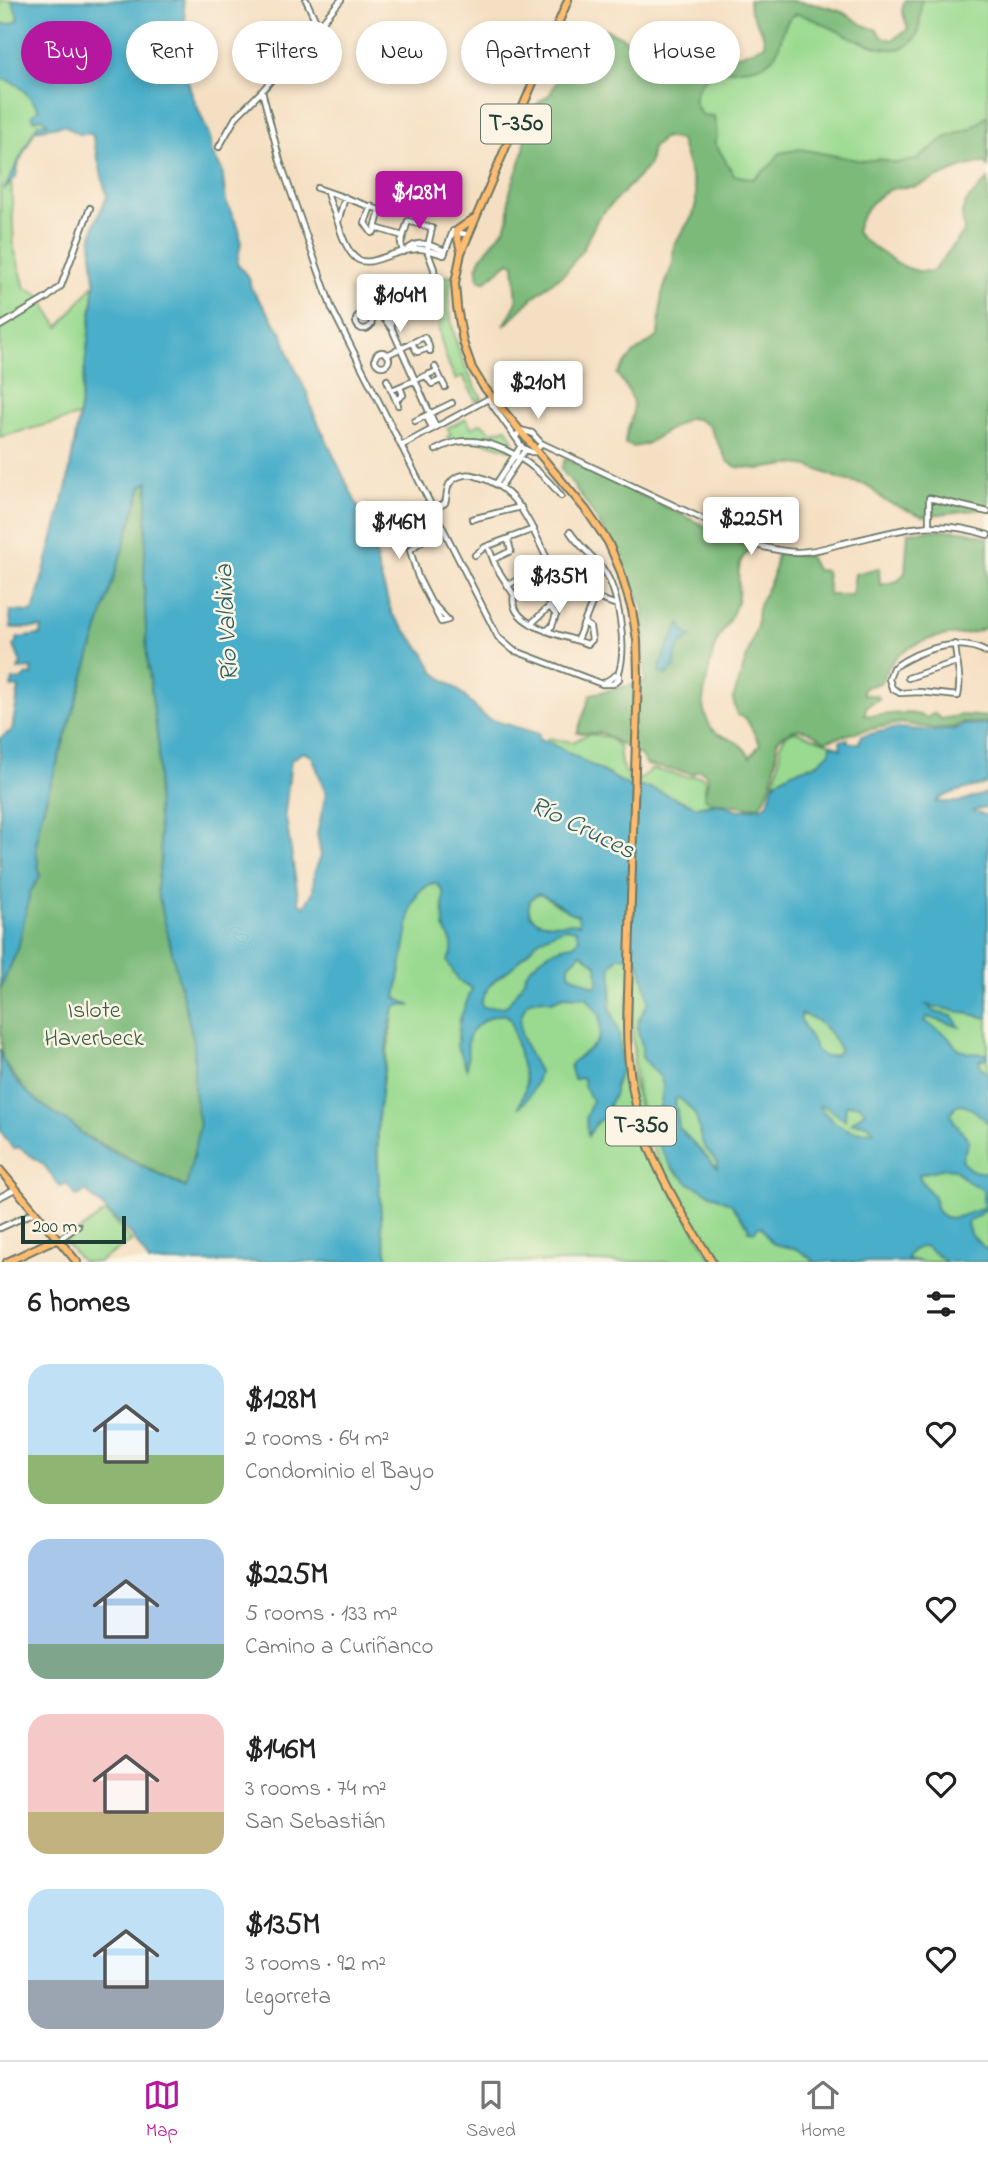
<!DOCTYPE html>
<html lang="en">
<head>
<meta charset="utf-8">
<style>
	body { margin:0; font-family:"Indie Flower",sans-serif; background:#f2f2f2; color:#222; height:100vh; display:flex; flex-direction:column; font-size:26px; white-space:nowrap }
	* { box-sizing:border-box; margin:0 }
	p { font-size:23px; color:#767676 }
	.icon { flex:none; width:38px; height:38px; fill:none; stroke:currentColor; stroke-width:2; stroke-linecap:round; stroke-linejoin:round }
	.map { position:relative; height:1262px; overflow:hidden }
	.drawer { display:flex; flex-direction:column; background:#fff; flex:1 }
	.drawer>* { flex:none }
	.hud { position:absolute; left:21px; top:21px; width:947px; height:63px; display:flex; gap:14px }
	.scale { position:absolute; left:21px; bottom:18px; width:105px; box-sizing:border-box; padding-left:7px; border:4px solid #1f3d34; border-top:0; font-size:19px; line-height:24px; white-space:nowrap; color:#1f3d34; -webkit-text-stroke:5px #fcf5e5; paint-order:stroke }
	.price { position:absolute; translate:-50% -60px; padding:0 16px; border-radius:7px; background:#fff; color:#222; font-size:23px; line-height:46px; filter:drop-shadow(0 2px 4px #0008) }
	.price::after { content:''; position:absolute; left:50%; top:42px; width:21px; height:16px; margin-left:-10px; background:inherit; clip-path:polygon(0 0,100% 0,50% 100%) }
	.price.active { background:#b5179e; color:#fff }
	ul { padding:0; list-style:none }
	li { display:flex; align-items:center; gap:21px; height:175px; padding:0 28px }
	li span { display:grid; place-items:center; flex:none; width:196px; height:140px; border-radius:21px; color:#555 }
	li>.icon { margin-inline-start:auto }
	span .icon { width:84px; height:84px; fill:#fffc; stroke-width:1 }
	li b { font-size:30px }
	h2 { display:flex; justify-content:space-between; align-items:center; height:84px; padding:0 28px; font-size:30px }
	.chip { padding:0 24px; border-radius:32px; background:#fff; box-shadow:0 4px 10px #0003; font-size:24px; line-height:63px }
	.chip.active { background:#b5179e; color:#fff }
	.menu { display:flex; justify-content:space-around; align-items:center; height:98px; border-top:2px solid #e0e0e0; background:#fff; font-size:19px; color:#767676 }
	.menu a { display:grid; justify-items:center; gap:4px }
	.menu .active { color:#b5179e }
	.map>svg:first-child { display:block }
	.green { fill:#9ada90; stroke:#5c8c62; stroke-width:2 }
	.forest { fill:#7bba7a; stroke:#4d7c57; stroke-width:2 }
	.water { fill:#4aaec9; stroke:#34767e; stroke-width:2; fill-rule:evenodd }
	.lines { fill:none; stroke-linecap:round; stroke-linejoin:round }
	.minor-casing { stroke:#6a7666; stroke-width:8 }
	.major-casing { stroke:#6a7666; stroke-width:10 }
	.minor { stroke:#fff; stroke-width:4.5 }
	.major { stroke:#fdbc6f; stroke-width:6 }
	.labels { text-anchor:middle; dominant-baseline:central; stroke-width:5; stroke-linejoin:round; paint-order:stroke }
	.shield { fill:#fcf5e5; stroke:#617469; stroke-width:2 }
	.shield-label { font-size:23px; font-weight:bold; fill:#1f3d34 }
	.park-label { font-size:24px; fill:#385c46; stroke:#fcf5e5 }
	.water-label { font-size:26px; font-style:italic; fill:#2c5f61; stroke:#fcf5e5 }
</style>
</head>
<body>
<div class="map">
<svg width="988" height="1262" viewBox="0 0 988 1262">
	<rect width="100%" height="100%" fill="#fcf5e5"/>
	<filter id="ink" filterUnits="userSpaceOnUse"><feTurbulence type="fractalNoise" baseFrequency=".0143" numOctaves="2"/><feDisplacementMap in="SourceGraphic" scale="14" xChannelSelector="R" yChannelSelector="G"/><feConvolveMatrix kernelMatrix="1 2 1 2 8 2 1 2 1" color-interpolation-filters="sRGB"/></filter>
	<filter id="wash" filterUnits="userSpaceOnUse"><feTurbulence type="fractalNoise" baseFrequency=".00686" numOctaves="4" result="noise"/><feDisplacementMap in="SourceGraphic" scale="28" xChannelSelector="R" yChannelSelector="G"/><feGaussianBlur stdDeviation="1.57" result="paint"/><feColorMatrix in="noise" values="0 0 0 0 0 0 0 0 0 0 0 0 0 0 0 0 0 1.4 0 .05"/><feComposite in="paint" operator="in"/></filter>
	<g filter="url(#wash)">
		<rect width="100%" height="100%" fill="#f5dfc2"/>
		<path class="green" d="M0 0H16L61 119 54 126 35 129 11 176 14 248 25 288 38 294 59 327 95 283 79 416 0 437Z
			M919 0H988V118L917 163 754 183 732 178 691 96C703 67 726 67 754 62L785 16 795 11 847 34 906 43Z
			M452 275C443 317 460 363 482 398L476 401 463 376 456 380C439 348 435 315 436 280Z
			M466 419 472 428 481 423 491 432 507 428 512 437 513 447 510 450C488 443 472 436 449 442L447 437 451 435 447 428Z
			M795 731C808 735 818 740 831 744L832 748C820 771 790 767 773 785 774 779 777 773 778 767 782 751 776 737 795 731Z
			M588 734 608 737 619 746 621 764 630 780 638 781 652 769 687 777 701 776 706 781 704 798 713 803 697 807 650 788 629 786 546 741 548 738 573 742Z
			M456 875 533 896 543 894 555 904 574 914 988 1016V1262H718C701 1232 680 1204 665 1174 636 1120 631 1059 633 999L632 996 628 995 626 1048 649 1151 713 1262H388L382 1232 378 1190V1111L411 900 417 888Z
			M104 1213H107L132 1241 98 1262H82L64 1241Z"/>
		<path class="forest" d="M749 0C783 0 810 0 842 12 854 18 862 27 876 29L882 37 892 40 908 29 902 10 905 0H922C919 11 922 28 916 37 894 74 822 16 796 14 776 24 787 51 766 63 743 76 710 60 697 90 692 100 696 107 702 115L714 116 717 135 715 143 734 175 753 179 771 165 780 153 800 149 863 161 880 159 895 163 916 160 945 138 972 128 988 115V167L985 163C960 164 940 178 917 186 910 188 902 186 895 188 876 193 860 214 856 232 864 242 872 246 882 253 899 264 911 274 933 271L964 232 962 213 966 202 988 179V505L975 510 922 516 885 501 867 485 840 479 809 466 795 464 759 469 737 467 728 462 709 426 697 419 688 418 646 444 634 447 625 444C625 429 633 422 633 410 635 397 624 384 617 374L633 354 658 336 662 294 673 263 674 245 693 215 696 203V192L680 140 664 137 652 148 649 164 646 169 598 218 583 249 566 272 537 294 504 326 517 302 514 264 509 262 486 281H480C467 259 503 239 508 220 510 211 508 201 510 192 516 168 531 149 522 124L537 104 550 94 584 30C601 22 617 35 632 43 639 46 647 48 655 50L679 30C695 33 699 42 711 52 726 64 749 51 765 45 765 28 748 17 749 0Z
			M565 459 753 549C731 560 742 582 737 602 733 618 721 631 715 646 713 651 702 699 703 704 703 709 707 720 709 725 715 739 739 735 750 757L760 744 746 718 737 715 733 699 757 626 758 608 773 576 777 553 809 556 816 570 826 571 829 595H852L855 574 879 568 880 585 898 581 905 573 908 532C936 530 961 527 988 538L987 627C973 634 964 634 949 635 930 637 902 647 891 664 886 670 884 677 880 683L864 688 863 694 878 696 879 699 867 706 864 715C884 717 909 708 927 718L934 713 941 719 962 715 988 717V722L962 723 955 727 937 729 900 723 857 732 825 741C806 728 794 723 777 741 777 760 772 790 761 805L749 807 709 801 704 797 708 779 704 772 698 770 693 774 647 765 641 756 602 733H577L591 694 645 682 644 611C643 601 637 596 633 587 614 543 590 506 561 469Z
			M149 482 144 579 147 657 159 749 157 805 161 856 157 890 194 1042V1092L200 1124 187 1188 82 1134 72 1124 54 1114 27 1093 2 1059 0 989 18 949 30 892 40 877 36 848 40 819 142 486Z"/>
		<path class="water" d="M12 0H183L188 47 196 56 187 68V78L191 92 210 137 212 153 222 170 226 202 239 229 241 242 237 264 249 278 251 288 283 335 291 360 308 395 312 410 365 522 372 528 378 568 392 614 424 653 435 673 458 690 486 718 539 734V740L549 742 629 786 650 788 697 807 719 803 739 810 763 807 768 803 773 785 778 780 792 772 817 764 830 752 831 744 841 749 840 741 848 739V743H859L861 736 897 728 936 731 956 729 963 725 988 724V783C974 788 944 792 936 802H958L988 793V807L974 811 988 816V1018L927 1005 935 1012 952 1016 960 1027 927 1017 924 1021 946 1035 957 1048 968 1053 988 1054V1058L979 1060 981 1067 988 1074V1123L974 1110 961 1104 955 1106 951 1114 955 1123 969 1140 962 1159C968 1171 975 1173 988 1172V1208L967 1223 970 1234 988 1251V1262H946L925 1246C916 1248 910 1250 907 1259L921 1262H816L797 1249 774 1244 770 1241 762 1227H758L754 1232 748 1231 749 1228 731 1204 690 1184 672 1168 658 1144 654 1131V1120L661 1103 663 1086 660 1077 642 1057V1045L638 1033V1021L649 1001C645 988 643 966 635 957H618L611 966 612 984 610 1006 619 1033 622 1067 615 1085V1093L609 1105 610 1114 597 1122 588 1136 586 1118 592 1100 584 1086 583 1079 579 1078 574 1080 570 1065C578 1054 594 1050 599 1038 601 1031 600 1022 600 1015L586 997 564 996 552 1001 542 999 529 1001C510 1025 526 1048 539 1071 537 1084 529 1100 519 1107 521 1098 526 1092 526 1082L511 1021 507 1015C493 1012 470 1026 468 1041 467 1050 468 1060 467 1069 462 1061 463 1054 457 1047L460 1019 472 988 459 981 447 961 452 953V943L444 927 443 891 436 883 430 884 418 893 411 908 396 998 411 1006 400 1005 394 1008 388 1034 378 1119 377 1148 382 1232 389 1262H149L132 1235 86 1191 77 1197 66 1183 61 1187 43 1164 18 1147 13 1149 0 1130V1049C5 1081 43 1107 68 1122 76 1127 81 1134 89 1139 120 1157 154 1172 186 1188L200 1124 194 1092V1042L157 890 161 856 157 805 159 749 147 657 144 579 148 482 142 486 40 819 36 848 40 877 30 892 18 949 0 989V738L12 730 19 688 11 687 13 680 24 679 26 675H32V668L18 669 21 663 14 646 18 638 40 635 42 628H11L10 611 31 612 34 609 67 485 79 416 95 283 91 241 96 220 107 197 92 134H78L64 125 35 130 19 162 16 177 4 190 38 124 48 123 42 118 34 120 32 115 39 109C28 95 18 80 0 79V24H10L19 20ZM303 752 312 756 326 793 317 834 321 856 314 873 313 892 304 907 299 902 285 812 291 760ZM538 894C553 896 561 911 578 915L579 924C566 921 551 927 538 921 525 915 526 899 538 894ZM565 928 576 930 579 938 574 945C555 946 540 957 527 972 524 976 524 982 521 986 516 993 512 997 508 1005L502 1007H483L481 1003C490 977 500 979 517 963 538 942 534 939 565 928ZM581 953 597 965 598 983 595 987 569 974V965ZM801 1014C821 1019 831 1032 840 1050L836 1055 825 1057 817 1051 801 1020ZM679 1098C695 1111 697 1115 700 1135 701 1145 712 1156 718 1163L717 1168 679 1128 675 1099ZM846 1105H860L865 1111 852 1123 867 1124 874 1131C849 1135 834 1125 819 1106H824L845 1120ZM946 1168 954 1169 967 1181 983 1190V1208C969 1212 945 1228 936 1208 935 1205 936 1201 934 1197 929 1188 921 1185 919 1174Z
			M680 623 684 632 692 637C680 641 674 655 675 667L666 675 659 672 665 653Z"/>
	</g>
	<g filter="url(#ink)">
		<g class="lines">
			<defs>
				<path id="minor" d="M306 0 318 26
					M262 91 280 161 332 309 498 637 513 650 602 684
					M496 126 511 135
					M492 133 510 135
					M219 147 236 117 262 91 341 0
					M317 188 380 210 374 232 372 233 365 223 371 206
					M327 192C329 203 335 212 338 223 357 288 374 252 418 249 426 248 436 253 444 255L453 231 468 235
					M338 222 345 197
					M376 228 403 236
					M407 250C419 238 432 246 445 251
					M403 252 401 243 408 221 432 228 427 250 434 269 435 278
					M417 298 422 302 421 308 411 313 405 312 403 304Z
					M388 309 402 305
					M379 312 392 329
					M356 321a8 8 0 1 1 16 0a8 8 0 1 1-16 0Z
					M369 317 379 312 382 307 388 309 392 329 436 427
					M0 326 47 298 61 286 90 208
					M412 343 417 352 429 348
					M375 359a7 7 0 1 1 14 0a7 7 0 1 1-14 0Z
					M387 355 424 337 428 343 430 351
					M435 367 445 387
					M426 376 432 384 441 380
					M387 380 398 405
					M392 390 437 371
					M396 400 403 395 400 387
					M426 416 433 429
					M415 421 452 403
					M516 437 520 430 532 433 541 443 760 546C772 549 785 552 797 552 812 552 826 548 840 544 896 532 931 516 988 535
					M401 446 488 399 523 448 531 452H536L541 443
					M436 450C480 424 534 460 561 496
					M496 484 521 446
					M501 486 525 450
					M433 510 445 503C448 496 445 488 451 482 457 475 468 473 476 476 527 489 534 542 559 580L569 588 617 605
					M472 519 521 507
					M929 525V498L988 512
					M570 532C579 546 593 556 603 569 619 592 628 649 618 675
					M488 546 496 567 514 595C507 627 567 636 588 644L592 640 590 627 584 623
					M475 555 485 547 534 529
					M494 559 511 551 508 540
					M508 587 510 584 550 563
					M514 595 528 587 525 576
					M433 604 448 620 441 622 418 577 410 550 441 526
					M531 624 569 588
					M546 631 552 626 556 615 550 607
					M577 640 595 596
					M955 644C956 662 962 678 958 696L920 692 900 693 892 688 889 679 893 668C920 649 958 636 988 653
					M616 675H619V679L613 684H602Z
					M908 678 956 662
					M0 1197 15 1189
					M0 1228 35 1212
					M58 1240 78 1226"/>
				<path id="major" d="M568 0 461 253 455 283 457 307 463 342 472 368 483 386 586 510 608 542 620 570 632 610 637 640 638 676 627 1025C627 1125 661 1180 712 1262
					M504 129 515 123
					M461 251 456 231 473 219
					M0 1170 77 1262
					M7 1262 49 1242 58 1240"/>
			</defs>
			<use href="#minor" class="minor-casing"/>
			<use href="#major" class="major-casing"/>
			<use href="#minor" class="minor"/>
			<use href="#major" class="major"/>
		</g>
	</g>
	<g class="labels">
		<g class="shield">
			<rect x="481" y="104.5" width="70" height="39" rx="5"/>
			<rect x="606" y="1106.5" width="70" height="39" rx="5"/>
		</g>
		<g class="shield-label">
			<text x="516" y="124">T-350</text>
			<text x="641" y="1126">T-350</text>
		</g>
		<g class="park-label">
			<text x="94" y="1011">Islote<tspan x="94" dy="28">Haverbeck</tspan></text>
		</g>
		<g class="water-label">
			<text transform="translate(228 623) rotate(-93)">Río Valdivia</text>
			<text transform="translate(582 829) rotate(26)">Río Cruces</text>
		</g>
	</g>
</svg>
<div class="scale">200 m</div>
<b class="price active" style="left:419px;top:231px">$128M</b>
<b class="price" style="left:400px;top:334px">$104M</b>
<b class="price" style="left:538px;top:421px">$210M</b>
<b class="price" style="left:751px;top:557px">$225M</b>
<b class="price" style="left:399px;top:561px">$146M</b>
<b class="price" style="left:559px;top:615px">$135M</b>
<div class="hud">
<a class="chip active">Buy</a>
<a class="chip">Rent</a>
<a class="chip">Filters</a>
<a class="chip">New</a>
<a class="chip">Apartment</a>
<a class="chip">House</a>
</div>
</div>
<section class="drawer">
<h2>6 homes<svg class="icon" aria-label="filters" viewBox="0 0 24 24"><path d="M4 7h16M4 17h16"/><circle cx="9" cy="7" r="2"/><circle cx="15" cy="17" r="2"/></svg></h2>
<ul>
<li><span style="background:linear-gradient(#bfe0f5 65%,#8fb573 0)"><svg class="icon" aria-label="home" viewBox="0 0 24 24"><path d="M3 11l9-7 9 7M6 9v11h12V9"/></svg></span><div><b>$128M</b><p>2 rooms · 64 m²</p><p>Condominio el Bayo</p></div><svg class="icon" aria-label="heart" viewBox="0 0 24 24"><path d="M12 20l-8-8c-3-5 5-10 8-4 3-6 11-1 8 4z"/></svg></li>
<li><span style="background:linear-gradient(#a9c7e8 75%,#7fa58c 0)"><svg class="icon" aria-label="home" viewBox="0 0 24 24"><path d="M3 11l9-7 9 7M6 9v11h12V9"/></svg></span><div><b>$225M</b><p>5 rooms · 133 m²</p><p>Camino a Curiñanco</p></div><svg class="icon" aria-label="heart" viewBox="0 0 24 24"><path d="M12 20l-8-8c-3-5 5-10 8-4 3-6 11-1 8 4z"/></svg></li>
<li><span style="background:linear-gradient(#f6c9c9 70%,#c2b280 0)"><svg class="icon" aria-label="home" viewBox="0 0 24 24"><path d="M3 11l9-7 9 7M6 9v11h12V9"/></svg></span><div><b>$146M</b><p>3 rooms · 74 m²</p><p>San Sebastián</p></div><svg class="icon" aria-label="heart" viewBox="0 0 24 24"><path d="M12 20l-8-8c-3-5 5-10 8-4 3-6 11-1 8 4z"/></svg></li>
<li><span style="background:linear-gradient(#bfe0f5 65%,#9aa5b1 0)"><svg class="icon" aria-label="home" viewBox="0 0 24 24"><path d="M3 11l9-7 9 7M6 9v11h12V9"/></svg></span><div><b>$135M</b><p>3 rooms · 92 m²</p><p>Legorreta</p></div><svg class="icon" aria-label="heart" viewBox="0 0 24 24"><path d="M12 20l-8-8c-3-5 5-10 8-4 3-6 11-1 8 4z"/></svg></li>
</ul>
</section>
<nav class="menu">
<a class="active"><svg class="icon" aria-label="map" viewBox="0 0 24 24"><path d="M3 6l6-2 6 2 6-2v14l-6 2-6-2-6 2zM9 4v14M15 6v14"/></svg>Map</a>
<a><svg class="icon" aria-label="saved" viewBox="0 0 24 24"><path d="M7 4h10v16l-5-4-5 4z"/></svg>Saved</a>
<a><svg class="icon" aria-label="home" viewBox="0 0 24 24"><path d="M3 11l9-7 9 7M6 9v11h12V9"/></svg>Home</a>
</nav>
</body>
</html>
